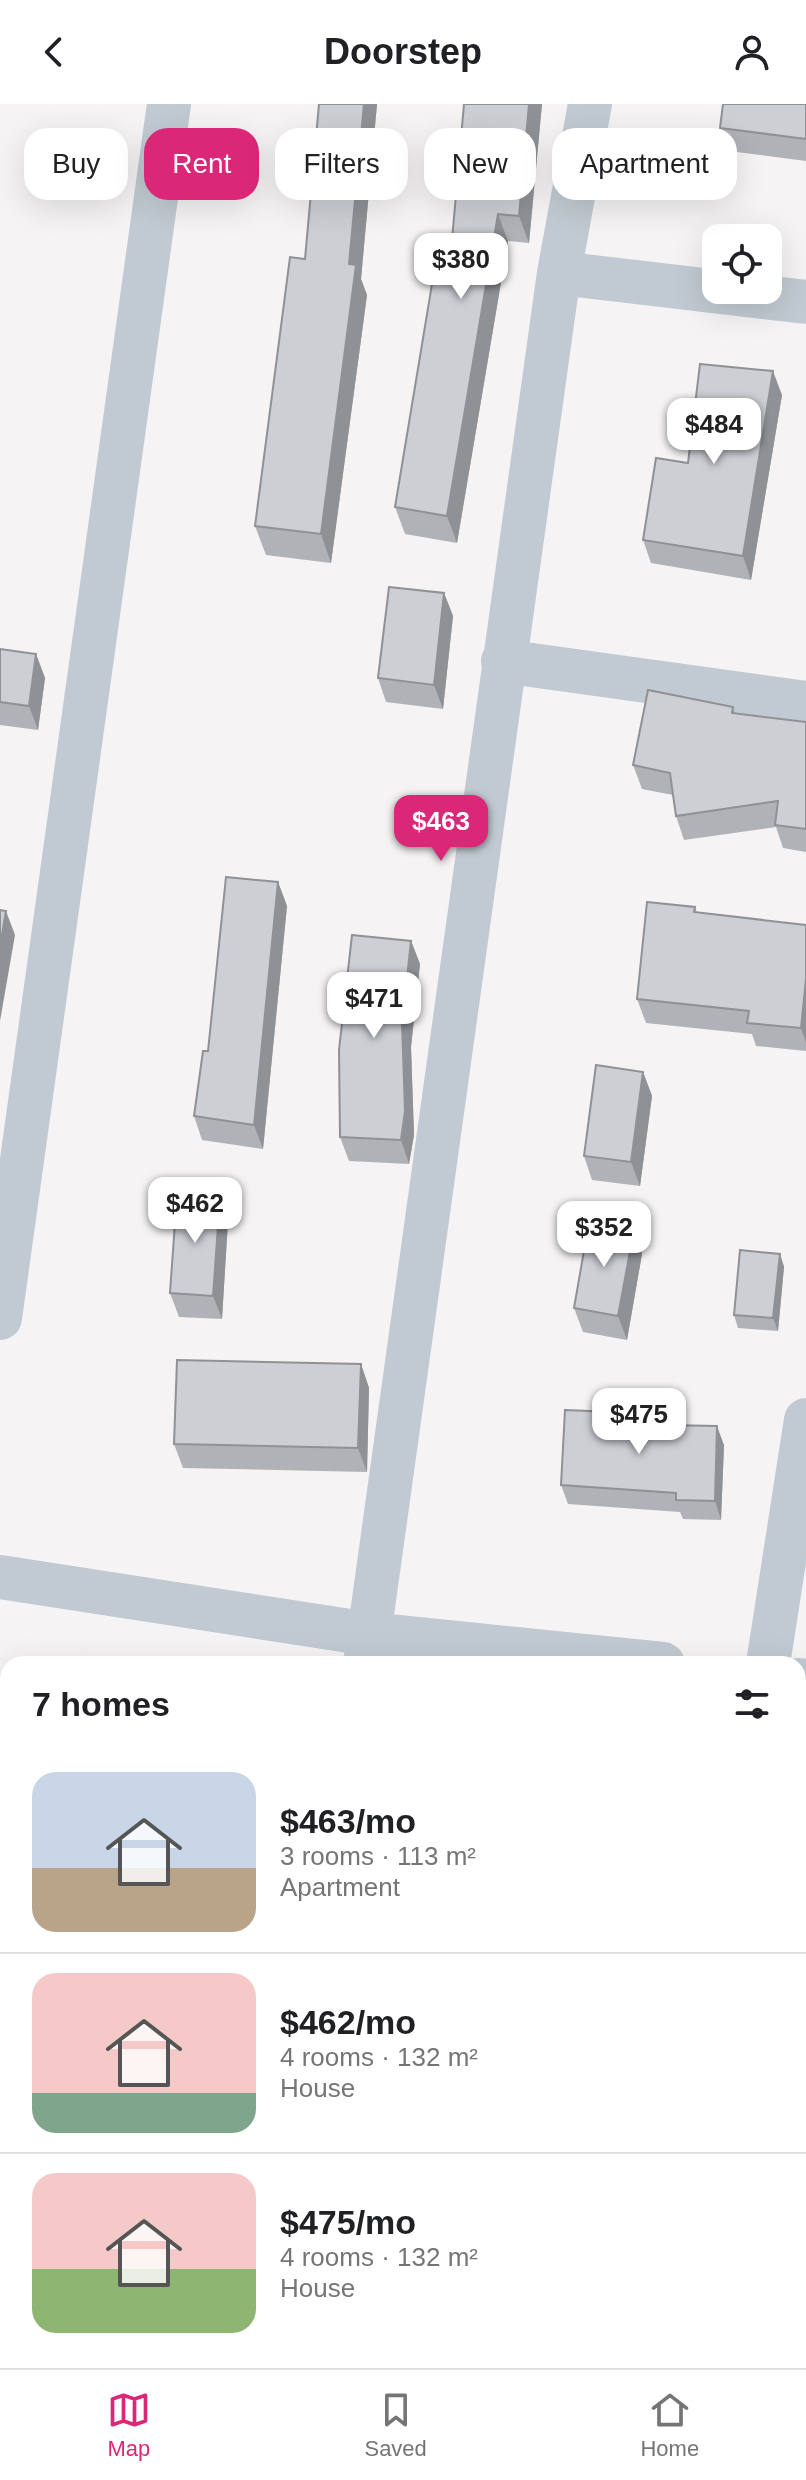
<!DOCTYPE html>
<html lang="en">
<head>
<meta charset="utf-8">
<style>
	body { margin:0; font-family:Helvetica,sans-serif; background:#f2f2f2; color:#202124; height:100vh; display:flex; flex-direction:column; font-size:30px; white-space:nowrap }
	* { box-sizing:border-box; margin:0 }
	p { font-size:26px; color:#757577 }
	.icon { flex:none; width:44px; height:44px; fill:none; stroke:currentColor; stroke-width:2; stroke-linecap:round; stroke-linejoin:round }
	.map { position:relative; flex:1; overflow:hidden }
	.details { position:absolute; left:0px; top:1552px; width:806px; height:712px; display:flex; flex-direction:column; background:#fff; border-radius:24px 24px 0 0; box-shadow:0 8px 32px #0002 }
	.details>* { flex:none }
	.top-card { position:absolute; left:24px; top:24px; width:758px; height:72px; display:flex; gap:16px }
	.tools { position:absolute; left:702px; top:120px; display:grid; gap:16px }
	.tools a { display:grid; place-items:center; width:80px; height:80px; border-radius:16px; background:#fff; box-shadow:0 8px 32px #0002; font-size:40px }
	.price { position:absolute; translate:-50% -68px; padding:0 18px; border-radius:16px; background:#fff; color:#222; font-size:26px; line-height:52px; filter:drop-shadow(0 2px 4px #0008) }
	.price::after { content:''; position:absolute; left:50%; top:48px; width:24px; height:18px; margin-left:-12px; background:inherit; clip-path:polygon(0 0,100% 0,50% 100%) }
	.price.on { background:#db2777; color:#fff }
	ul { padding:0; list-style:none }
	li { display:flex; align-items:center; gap:24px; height:200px; padding:0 32px }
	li+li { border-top:2px solid #e0e0e0 }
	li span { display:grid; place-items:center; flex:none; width:224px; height:160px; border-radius:24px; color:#555 }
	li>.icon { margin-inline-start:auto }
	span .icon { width:96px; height:96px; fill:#fffc; stroke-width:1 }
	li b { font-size:34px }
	h2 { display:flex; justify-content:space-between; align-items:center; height:96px; padding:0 32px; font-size:34px }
	.pill { padding:0 28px; border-radius:24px; background:#fff; box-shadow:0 8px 32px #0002; font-size:28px; line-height:72px }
	.pill.on { background:#db2777; color:#fff }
	header { display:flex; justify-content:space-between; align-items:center; height:104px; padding:0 32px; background:#fff; font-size:36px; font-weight:700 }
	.tabs { display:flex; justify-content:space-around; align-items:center; height:112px; border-top:2px solid #e0e0e0; background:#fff; font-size:22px; color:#757577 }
	.tabs a { display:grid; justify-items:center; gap:4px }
	.tabs .on { color:#db2777 }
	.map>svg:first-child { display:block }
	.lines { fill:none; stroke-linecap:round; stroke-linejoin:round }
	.minor { stroke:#c1cad2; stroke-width:44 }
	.wall { fill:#b0b2b7 }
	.shaded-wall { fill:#909195 }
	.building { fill:#cdcfd5; stroke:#909195; stroke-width:2 }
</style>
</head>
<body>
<header><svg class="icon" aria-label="back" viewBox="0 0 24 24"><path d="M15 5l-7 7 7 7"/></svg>Doorstep<svg class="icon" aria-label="person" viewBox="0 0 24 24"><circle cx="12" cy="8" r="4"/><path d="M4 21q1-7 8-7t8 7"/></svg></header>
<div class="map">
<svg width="806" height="2264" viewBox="0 0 806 2264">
	<rect width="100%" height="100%" fill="#f5f3f3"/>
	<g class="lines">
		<path class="minor" d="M559 169 806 198
			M503 557 806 599
			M0 1214 169 0
			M0 1473 369 1530 663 1560
			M365 1560 559 169 590 0
			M768 1560 806 1316
			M798 1576 806 1577
			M259 2264 260 2256"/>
	</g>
	<path class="wall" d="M319 0H377L361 175 367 191 331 459 266 451 255 422 305 155Z
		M464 0H542L529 139 508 137 457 439 405 430 395 403 449 170Z
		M806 0V57L729 47 720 24Z
		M782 291 751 476 651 459 643 436Z
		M444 489 453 512 443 605 386 598 378 574Z
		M0 545 36 550 45 574 38 626 0 621Z
		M733 603 735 609 806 618V748L783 744 776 723 684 736 676 712 673 691 642 685 633 661Z
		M278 778 287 802 263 1045 202 1036 194 1012 208 947Z
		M695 803 697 809 806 821V947L756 942 752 930 646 919 637 895Z
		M411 837 420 860 411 943 414 1031 409 1060 349 1057 340 1033Z
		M643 968 652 992 640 1082 592 1076 584 1052Z
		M228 1117 222 1215 179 1213 170 1189Z
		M634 1126 642 1150 627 1236 583 1228 574 1204Z
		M780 1150 784 1163 778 1227 738 1224 734 1211Z
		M361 1260 369 1284 367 1368 183 1364 174 1340Z
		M617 1320 724 1341 721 1416 683 1415 680 1408 568 1400 561 1381Z"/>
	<path class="shaded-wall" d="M364 0H377L361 175 367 191 331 459 321 430 349 160Z
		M529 0H542L529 139 519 112Z
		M498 110 508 137 457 439 447 412Z
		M773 267 782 291 751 476 743 452Z
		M444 489 453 512 443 605 434 581Z
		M36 550 45 574 38 626 29 602Z
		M278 778 287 802 263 1045 254 1021Z
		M6 807 15 831 0 917V842Z
		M411 837 420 860 411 943 414 1031 409 1060 401 1036 402 919Z
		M806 875V939L801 924Z
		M643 968 652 992 640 1082 631 1058Z
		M220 1094 228 1117 222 1215 213 1192Z
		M634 1126 642 1150 627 1236 618 1212Z
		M780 1150 784 1163 778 1227 773 1214Z
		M361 1260 369 1284 367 1368 358 1344Z
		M717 1322 724 1341 721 1416 715 1397Z
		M184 2256H195L194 2264H182Z"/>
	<path class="building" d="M319 0H364L349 160 356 161 321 430 255 422 290 153 305 155Z
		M464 0H529L519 112 498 110 447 412 395 403 434 168 449 170Z
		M723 0H806V35L720 24Z
		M700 260 773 267 743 452 643 436 656 354 688 359Z
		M389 483 444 489 434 581 378 574Z
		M0 545 36 550 29 602 0 598Z
		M648 586 733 603 732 609 806 618V725L775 721 778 697 676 712 670 669 633 661Z
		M226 773 278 778 254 1021 194 1012 203 947H208Z
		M647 798 695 803 694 808 806 821V875L801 924 747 919 749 907 637 895Z
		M0 806 6 807 0 842Z
		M352 831 411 837 402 919 405 1007 401 1036 340 1033 339 946Z
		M596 961 643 968 631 1058 584 1052Z
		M177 1090 220 1094 213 1192 170 1189Z
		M589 1118 634 1126 618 1212 574 1204Z
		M740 1146 780 1150 773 1214 734 1211Z
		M177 1256 361 1260 358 1344 174 1340Z
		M565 1306 613 1308 612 1320 717 1322 715 1397 676 1396V1389L561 1381Z
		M83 1553 118 1560H82Z
		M12 2256H184L182 2264H10Z"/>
</svg>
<div class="tools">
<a><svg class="icon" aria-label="locate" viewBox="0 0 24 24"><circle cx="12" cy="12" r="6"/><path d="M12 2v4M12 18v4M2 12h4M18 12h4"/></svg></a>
</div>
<b class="price" style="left:461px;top:197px">$380</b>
<b class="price" style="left:714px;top:362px">$484</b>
<b class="price on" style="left:441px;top:759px">$463</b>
<b class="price" style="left:374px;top:936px">$471</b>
<b class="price" style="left:195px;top:1141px">$462</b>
<b class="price" style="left:604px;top:1165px">$352</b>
<b class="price" style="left:639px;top:1352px">$475</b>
<div class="top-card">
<a class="pill">Buy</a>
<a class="pill on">Rent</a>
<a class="pill">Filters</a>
<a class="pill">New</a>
<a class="pill">Apartment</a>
</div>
<section class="details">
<h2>7 homes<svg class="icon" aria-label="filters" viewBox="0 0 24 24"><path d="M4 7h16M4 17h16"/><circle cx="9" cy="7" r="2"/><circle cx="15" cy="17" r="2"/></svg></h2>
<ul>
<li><span style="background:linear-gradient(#c9d6e8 60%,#b9a48a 0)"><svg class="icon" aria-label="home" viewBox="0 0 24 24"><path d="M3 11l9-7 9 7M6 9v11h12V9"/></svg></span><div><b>$463/mo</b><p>3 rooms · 113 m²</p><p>Apartment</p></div></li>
<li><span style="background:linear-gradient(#f6c9c9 75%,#7fa58c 0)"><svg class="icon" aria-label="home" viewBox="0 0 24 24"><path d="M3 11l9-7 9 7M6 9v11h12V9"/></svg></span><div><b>$462/mo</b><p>4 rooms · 132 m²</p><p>House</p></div></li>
<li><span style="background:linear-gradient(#f6c9c9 60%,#8fb573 0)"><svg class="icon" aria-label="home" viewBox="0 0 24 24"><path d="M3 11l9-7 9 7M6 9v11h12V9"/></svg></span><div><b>$475/mo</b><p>4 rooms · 132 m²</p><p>House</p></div></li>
</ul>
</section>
</div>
<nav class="tabs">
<a class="on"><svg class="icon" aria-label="map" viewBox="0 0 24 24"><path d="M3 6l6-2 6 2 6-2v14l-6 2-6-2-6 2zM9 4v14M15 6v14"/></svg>Map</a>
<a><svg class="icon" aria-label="saved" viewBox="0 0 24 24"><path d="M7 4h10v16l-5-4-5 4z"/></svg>Saved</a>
<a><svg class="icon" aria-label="home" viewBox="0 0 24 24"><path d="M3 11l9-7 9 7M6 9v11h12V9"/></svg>Home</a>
</nav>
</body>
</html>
